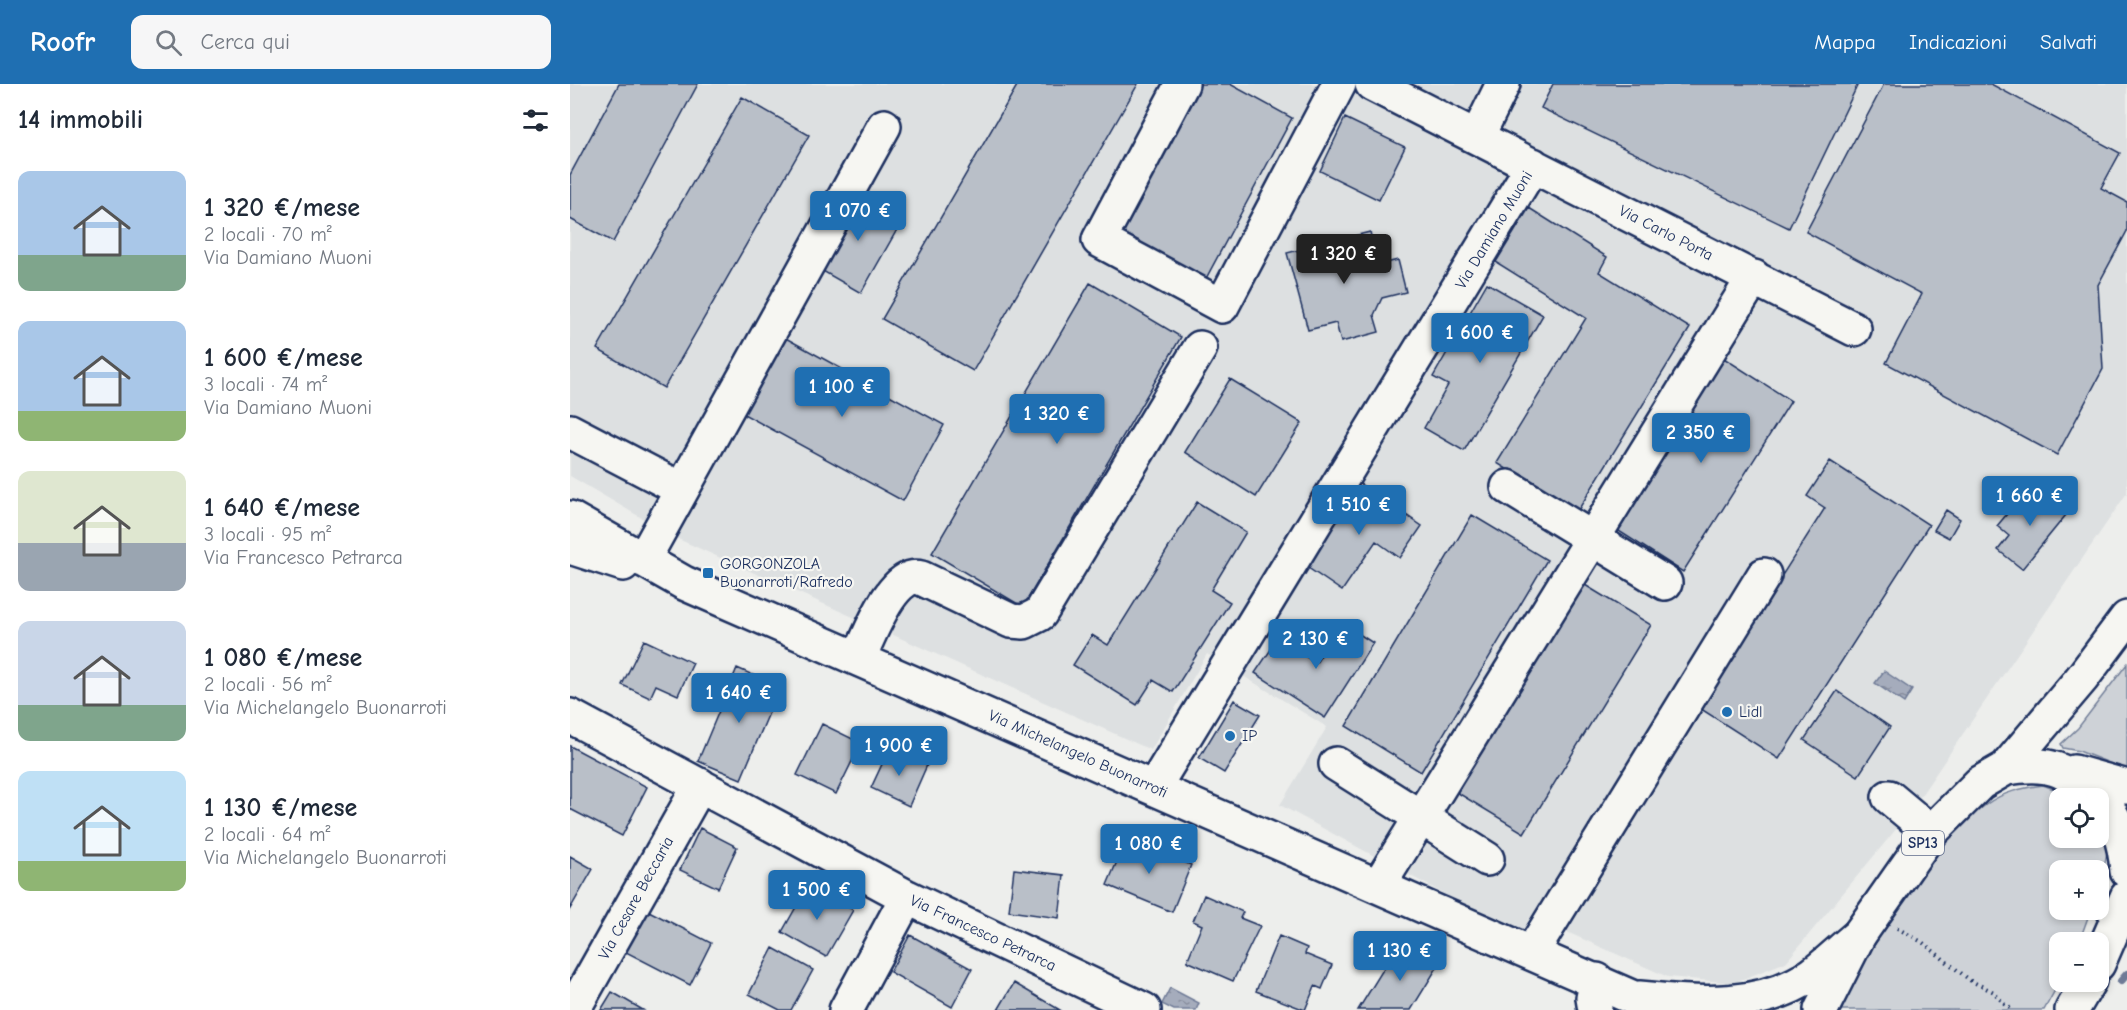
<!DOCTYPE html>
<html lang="it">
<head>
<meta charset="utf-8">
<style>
	body { margin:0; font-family:"Comic Neue",sans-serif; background:#f6f6f7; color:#1f2937; height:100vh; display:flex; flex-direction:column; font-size:22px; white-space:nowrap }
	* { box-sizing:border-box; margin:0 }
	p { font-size:20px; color:#747a83 }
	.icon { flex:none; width:33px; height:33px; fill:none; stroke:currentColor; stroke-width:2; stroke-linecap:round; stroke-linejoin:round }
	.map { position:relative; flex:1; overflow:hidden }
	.panel { display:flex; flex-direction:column; background:#fff; width:570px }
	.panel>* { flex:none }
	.tools { position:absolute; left:1479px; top:704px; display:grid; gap:12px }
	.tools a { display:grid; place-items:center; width:60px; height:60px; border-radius:12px; background:#fff; box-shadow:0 3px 9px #0003; font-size:30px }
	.price { position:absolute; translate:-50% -51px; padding:0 14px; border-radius:6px; background:#1f6fb2; color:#fff; font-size:20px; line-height:39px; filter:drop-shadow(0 2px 3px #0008) }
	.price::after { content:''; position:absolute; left:50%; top:36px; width:18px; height:14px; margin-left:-9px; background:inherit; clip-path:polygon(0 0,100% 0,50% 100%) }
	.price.selected { background:#222; color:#fff }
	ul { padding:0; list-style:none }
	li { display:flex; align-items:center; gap:18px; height:150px; padding:0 18px }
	li span { display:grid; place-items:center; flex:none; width:168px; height:120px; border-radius:12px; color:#555 }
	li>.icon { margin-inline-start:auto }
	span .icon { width:72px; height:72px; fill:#fffc; stroke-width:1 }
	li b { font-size:26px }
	h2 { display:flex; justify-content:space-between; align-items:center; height:72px; padding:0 18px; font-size:26px }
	header { display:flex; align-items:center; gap:36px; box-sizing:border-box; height:84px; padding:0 30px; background:#1f6fb2; color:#fff }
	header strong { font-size:28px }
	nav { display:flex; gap:33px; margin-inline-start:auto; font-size:21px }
	.search { width:420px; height:54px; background:#f6f6f7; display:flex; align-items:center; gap:15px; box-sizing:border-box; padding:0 21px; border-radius:12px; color:#747a83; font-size:22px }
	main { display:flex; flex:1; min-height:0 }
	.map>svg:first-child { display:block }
	.built { fill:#dde0e1 }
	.green { fill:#ced2d7; stroke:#74809a; stroke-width:1.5 }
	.water { fill:url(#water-ripples); stroke:#6e7a96; stroke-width:1.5 }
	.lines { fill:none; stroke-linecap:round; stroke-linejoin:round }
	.stream { stroke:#6e7a96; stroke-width:8 }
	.building { fill:#b9bfc8; stroke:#1b2f5e; stroke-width:1.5 }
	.minor-casing { stroke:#1b2f5e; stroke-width:38 }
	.major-casing { stroke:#1b2f5e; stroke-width:38 }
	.path { stroke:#1b2f5e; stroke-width:4; stroke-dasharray:1.5 4.5; stroke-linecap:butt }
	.minor { stroke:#f6f6f2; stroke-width:33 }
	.major { stroke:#f6f6f2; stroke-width:33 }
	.poi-dot { fill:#1f6fb2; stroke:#f6f6f2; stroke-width:2 }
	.labels { text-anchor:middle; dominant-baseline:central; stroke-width:4.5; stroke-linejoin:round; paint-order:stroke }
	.shield { fill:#f6f6f2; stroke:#5d6b8a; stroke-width:1.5 }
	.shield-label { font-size:15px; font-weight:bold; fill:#1b2f5e }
	.street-label { font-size:16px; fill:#1b2f5e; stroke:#f6f6f2 }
	.poi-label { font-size:16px; fill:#1b2f5e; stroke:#f6f6f2; text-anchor:start }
</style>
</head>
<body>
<header>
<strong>Roofr</strong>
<div class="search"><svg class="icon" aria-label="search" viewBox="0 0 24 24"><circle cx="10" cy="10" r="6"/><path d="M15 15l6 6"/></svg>Cerca qui</div>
<nav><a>Mappa</a><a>Indicazioni</a><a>Salvati</a></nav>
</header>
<main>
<section class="panel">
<h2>14 immobili<svg class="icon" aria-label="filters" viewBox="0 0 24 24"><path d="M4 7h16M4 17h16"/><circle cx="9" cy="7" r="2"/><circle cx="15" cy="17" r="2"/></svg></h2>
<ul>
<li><span style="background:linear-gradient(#a9c7e8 70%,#7fa58c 0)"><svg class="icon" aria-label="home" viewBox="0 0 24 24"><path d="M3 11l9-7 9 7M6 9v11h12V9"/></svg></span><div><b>1 320 €/mese</b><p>2 locali · 70 m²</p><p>Via Damiano Muoni</p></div></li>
<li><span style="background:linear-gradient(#a9c7e8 75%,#8fb573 0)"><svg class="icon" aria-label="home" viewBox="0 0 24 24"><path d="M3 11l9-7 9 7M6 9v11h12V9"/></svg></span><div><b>1 600 €/mese</b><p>3 locali · 74 m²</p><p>Via Damiano Muoni</p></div></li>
<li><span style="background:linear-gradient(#dfe7d0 60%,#9aa5b1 0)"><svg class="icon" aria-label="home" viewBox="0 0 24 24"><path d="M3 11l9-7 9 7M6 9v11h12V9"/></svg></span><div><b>1 640 €/mese</b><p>3 locali · 95 m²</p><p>Via Francesco Petrarca</p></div></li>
<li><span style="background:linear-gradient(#c9d6e8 70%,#7fa58c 0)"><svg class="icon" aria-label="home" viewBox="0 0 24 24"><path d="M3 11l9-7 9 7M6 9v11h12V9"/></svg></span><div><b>1 080 €/mese</b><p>2 locali · 56 m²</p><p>Via Michelangelo Buonarroti</p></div></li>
<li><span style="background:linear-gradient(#bfe0f5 75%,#8fb573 0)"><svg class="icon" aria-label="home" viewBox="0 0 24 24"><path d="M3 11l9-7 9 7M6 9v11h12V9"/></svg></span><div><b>1 130 €/mese</b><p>2 locali · 64 m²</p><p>Via Michelangelo Buonarroti</p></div></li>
</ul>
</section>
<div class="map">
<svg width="1557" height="926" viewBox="0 0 1557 926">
	<defs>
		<pattern id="water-ripples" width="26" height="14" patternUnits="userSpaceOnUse" patternTransform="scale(1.5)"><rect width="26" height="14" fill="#a5acbc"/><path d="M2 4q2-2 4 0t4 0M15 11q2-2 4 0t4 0" fill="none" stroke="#868c9c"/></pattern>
	</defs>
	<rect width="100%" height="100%" fill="#edeeec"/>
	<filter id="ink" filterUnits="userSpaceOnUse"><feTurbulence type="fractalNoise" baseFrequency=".0167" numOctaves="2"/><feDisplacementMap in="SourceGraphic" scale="12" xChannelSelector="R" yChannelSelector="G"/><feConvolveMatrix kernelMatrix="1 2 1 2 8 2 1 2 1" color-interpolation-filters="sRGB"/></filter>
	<g filter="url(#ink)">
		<path class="built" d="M0 0H1557V409L1337 732 1216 878 1163 899 1098 893 961 832 950 851 710 721 757 643 637 570 581 666 106 454 0 392Z"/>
		<path class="green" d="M1557 580V686L1509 667 1493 664 1491 660 1508 644Z
			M1473 701 1492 708 1501 714H1490V753H1528L1529 742 1537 769 1529 807 1528 786H1490V825H1521L1509 858H1490V897L1474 926H1264C1301 855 1350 767 1417 720 1433 708 1453 704 1473 701Z"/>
		<path class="water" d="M1314 587 1342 606 1334 619 1305 599Z
			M600 904 629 919 626 926H604L592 920Z"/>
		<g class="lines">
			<path class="stream" d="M1551 897 1557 890"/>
		</g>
		<path class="building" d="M49 0H128L43 158 0 135V91Z
			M448 0H568L403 287 312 235Z
			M617 0H660L722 34 633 200 538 149Z
			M983 0H1288L1219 144 971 24Z
			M1314 0H1421L1550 69 1531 104 1557 118V147L1528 201 1533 285 1487 371 1316 279 1352 210 1236 148Z
			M172 13 239 51 94 304 27 265Z
			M775 34 835 63 809 116 750 87Z
			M286 108 333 135 291 209 244 182Z
			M959 124 1037 173 1029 188 1120 244 1007 428 927 379 1016 234 926 178Z
			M800 148 808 181 828 176 836 208 812 214 804 231 809 248 771 258 766 239 738 246 717 169Z
			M520 199 611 253 453 523 362 469Z
			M917 199 973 231 894 367 854 344 878 301 863 293Z
			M212 252 374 341 333 417 170 328Z
			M1149 271 1221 317 1113 488 1041 442Z
			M660 295 732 339 686 413 615 368Z
			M1260 377 1359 441 1209 675 1128 623 1255 424 1237 412Z
			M786 397 852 442 830 474 806 457 772 507 731 479Z
			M1474 406 1500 426 1452 485 1428 466 1439 452 1427 442 1452 412 1462 421Z
			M627 418 676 448 641 506 660 518 603 608 583 596 567 621 503 581 522 551 538 561Z
			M1376 426 1390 435 1379 454 1364 446Z
			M902 431 977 476 851 688 776 642Z
			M1010 498 1081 541 954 749 883 706Z
			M772 539 803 559 755 634 685 589 708 555 746 579Z
			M74 556 123 579 108 611 86 601 80 614 52 601Z
			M167 584 210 603 171 695 128 677Z
			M1267 607 1320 643 1288 692 1234 656Z
			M664 616 690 631 654 689 629 674Z
			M252 640 291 659 266 710 227 691Z
			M0 662 77 703 52 752 0 725Z
			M320 663 357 681 339 722 301 704Z
			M130 744 167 763 148 804 110 786Z
			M557 754 621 781 602 828 537 801Z
			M0 772 23 785 0 825Z
			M444 785 494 791 489 834 439 827Z
			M239 800 283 826 256 873 212 848Z
			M634 811 673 828 670 834 690 842 663 897 617 877 632 841 623 837Z
			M75 825 141 859 120 901 54 867Z
			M340 851 402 885 382 923 320 888Z
			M709 852 737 864 735 870 762 881 752 905 745 902 735 926 686 907Z
			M830 858 868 882 841 926H788Z
			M203 864 243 886 221 926H210L179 910Z
			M444 899 490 926H428Z
			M42 908 73 926H31Z"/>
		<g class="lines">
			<defs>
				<path id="minor" d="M612 0 529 156 652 222 769 0
					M802 0 1284 245
					M907 53 933 0
					M0 347 111 405
					M938 403 1095 499
					M0 434 114 499 1091 926
					M0 463 53 480
					M73 476 314 42
					M288 575C299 554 322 486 351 494L441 537 454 538 470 530 630 264
					M0 632 337 813 574 926
					M766 680 917 775
					M584 703 963 81
					M1319 713 1361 748
					M809 801 1184 193
					M962 868 1194 491
					M1069 914C1129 920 1191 926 1243 890 1259 878 1274 863 1289 851
					M3 926 130 701
					M276 926 337 813
					M1025 926 1023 914 1027 896"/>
				<path id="major" d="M1436 684C1480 677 1494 684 1528 714
					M1504 688 1557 703
					M1528 714C1549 733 1555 761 1557 787
					M1528 880 1557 813
					M1251 926 1289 851 1361 748 1410 699 1436 684 1512 594 1557 534
					M1502 926 1519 897"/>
			</defs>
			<use href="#minor" class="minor-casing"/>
			<use href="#major" class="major-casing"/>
			<path class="path" d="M1327 844 1352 858 1401 897 1424 908 1434 920 1443 926"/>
			<use href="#minor" class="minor"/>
			<use href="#major" class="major"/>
		</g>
	</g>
	<g class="poi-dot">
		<rect x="132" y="483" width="12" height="12" rx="3"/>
		<circle cx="1157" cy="628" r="6"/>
		<circle cx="660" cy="652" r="6"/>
	</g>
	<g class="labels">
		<rect class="shield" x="1332" y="747" width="42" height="24" rx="4.5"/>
		<g class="shield-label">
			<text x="1353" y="759">SP13</text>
		</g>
		<g class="street-label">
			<text transform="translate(924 146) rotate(-59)">Via Damiano Muoni</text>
			<text transform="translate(1096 149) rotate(27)">Via Carlo Porta</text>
			<text transform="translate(508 670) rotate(24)">Via Michelangelo Buonarroti</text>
			<text transform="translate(66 814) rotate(-61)">Via Cesare Beccaria</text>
			<text transform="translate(413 849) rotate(25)">Via Francesco Petrarca</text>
		</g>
		<g class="poi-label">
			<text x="150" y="480">GORGONZOLA<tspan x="150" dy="18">Buonarroti/Rafredo</tspan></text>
			<text x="1169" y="628">Lidl</text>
			<text x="672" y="652">IP</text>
		</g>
	</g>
</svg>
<div class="tools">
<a><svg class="icon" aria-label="locate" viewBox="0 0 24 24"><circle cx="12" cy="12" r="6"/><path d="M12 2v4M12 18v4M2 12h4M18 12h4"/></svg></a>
<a>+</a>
<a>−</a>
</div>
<b class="price" style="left:288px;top:158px">1 070 €</b>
<b class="price selected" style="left:774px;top:201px">1 320 €</b>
<b class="price" style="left:910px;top:280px">1 600 €</b>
<b class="price" style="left:272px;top:334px">1 100 €</b>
<b class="price" style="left:487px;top:361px">1 320 €</b>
<b class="price" style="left:1131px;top:380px">2 350 €</b>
<b class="price" style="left:1460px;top:443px">1 660 €</b>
<b class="price" style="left:789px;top:452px">1 510 €</b>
<b class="price" style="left:746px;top:586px">2 130 €</b>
<b class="price" style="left:169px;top:640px">1 640 €</b>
<b class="price" style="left:329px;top:693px">1 900 €</b>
<b class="price" style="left:579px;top:791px">1 080 €</b>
<b class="price" style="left:247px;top:837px">1 500 €</b>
<b class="price" style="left:830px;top:898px">1 130 €</b>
</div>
</main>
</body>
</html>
